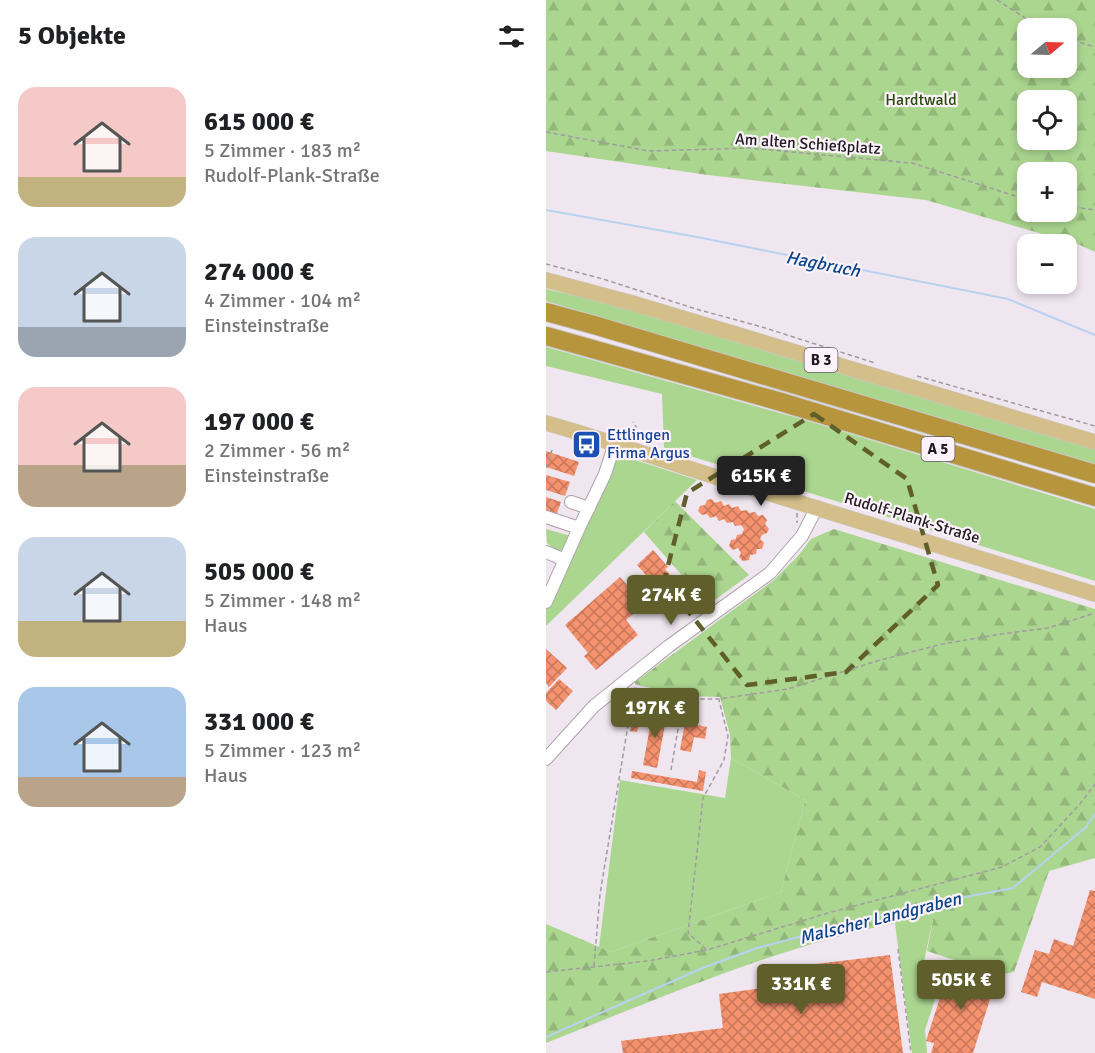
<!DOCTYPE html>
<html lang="de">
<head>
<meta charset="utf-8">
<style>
	body { margin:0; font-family:Signika,sans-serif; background:#f6f6f6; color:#202124; height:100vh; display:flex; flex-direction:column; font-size:22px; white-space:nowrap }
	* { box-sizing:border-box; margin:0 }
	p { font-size:20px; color:#757577 }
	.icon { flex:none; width:33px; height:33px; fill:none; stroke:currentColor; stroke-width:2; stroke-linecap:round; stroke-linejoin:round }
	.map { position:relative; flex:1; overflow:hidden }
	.details { display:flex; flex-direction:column; background:#fff; width:546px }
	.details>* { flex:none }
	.needle { width:39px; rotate:71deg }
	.controls { position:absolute; left:471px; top:18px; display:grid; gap:12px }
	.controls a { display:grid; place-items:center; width:60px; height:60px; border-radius:12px; background:#fff; box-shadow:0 3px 9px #0003; font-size:30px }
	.price { position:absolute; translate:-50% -51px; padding:0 14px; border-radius:6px; background:#605f2b; color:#fff; font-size:20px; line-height:39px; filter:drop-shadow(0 2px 3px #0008) }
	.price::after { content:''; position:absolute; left:50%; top:36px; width:18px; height:14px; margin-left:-9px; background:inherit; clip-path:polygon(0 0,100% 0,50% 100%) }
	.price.current { background:#222; color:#fff }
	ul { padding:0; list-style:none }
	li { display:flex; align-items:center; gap:18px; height:150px; padding:0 18px }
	li span { display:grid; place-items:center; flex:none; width:168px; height:120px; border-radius:18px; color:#555 }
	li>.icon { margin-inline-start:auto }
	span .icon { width:72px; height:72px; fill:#fffc; stroke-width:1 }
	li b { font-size:26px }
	h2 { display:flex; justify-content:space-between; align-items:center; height:72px; padding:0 18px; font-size:26px }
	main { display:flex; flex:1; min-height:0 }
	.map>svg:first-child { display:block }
	.grass { fill:#abd68f }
	.forest { fill:url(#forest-firs); fill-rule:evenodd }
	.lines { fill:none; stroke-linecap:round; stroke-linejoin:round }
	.stream { stroke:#b9d1f1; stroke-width:2 }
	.building { fill:url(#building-cross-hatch) }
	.minor-casing { stroke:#aea3ac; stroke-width:14 }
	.major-casing { stroke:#c9c8c9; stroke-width:16 }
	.highway-casing { stroke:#c9c8c9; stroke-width:20 }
	.path { stroke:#a29aa2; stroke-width:1.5; stroke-dasharray:4.5 3; stroke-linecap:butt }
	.minor { stroke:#fff; stroke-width:12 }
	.major { stroke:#d4bf8a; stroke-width:15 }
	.highway { stroke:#b7953c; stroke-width:18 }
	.marked { fill:none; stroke:#605f2b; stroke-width:4.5; stroke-dasharray:12 8; stroke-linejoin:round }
	.labels { text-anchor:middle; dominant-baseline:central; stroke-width:4.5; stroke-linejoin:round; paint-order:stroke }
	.shield { fill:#fef3fc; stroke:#615b61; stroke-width:1.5 }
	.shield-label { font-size:15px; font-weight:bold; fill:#1e1a1e }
	.park-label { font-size:16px; fill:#2a4b0d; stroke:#fef3fc }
	.street-label { font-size:16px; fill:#1e1a1e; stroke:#fef3fc }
	.transit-label { font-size:16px; fill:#164399; stroke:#fef3fc; text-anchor:start }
	.water-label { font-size:18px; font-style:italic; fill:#094489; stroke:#fef3fc }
</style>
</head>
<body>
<main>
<section class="details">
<h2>5 Objekte<svg class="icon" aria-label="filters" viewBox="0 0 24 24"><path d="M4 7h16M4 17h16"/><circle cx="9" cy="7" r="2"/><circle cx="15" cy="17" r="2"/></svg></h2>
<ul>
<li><span style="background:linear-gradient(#f6c9c9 75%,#c2b280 0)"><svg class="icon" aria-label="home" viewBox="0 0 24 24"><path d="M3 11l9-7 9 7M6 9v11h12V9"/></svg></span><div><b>615 000 €</b><p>5 Zimmer · 183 m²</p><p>Rudolf-Plank-Straße</p></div></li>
<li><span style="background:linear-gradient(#c9d6e8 75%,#9aa5b1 0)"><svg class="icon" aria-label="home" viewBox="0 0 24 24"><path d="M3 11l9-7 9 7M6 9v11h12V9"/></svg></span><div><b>274 000 €</b><p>4 Zimmer · 104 m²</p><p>Einsteinstraße</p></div></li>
<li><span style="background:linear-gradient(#f6c9c9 65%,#b9a48a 0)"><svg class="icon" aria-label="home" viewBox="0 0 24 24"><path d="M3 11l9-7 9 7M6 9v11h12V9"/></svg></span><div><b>197 000 €</b><p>2 Zimmer · 56 m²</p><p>Einsteinstraße</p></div></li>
<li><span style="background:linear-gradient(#c9d6e8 70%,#c2b280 0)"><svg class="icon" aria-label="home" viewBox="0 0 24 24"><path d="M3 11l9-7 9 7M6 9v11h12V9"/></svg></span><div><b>505 000 €</b><p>5 Zimmer · 148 m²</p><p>Haus</p></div></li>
<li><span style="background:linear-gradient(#a9c7e8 75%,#b9a48a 0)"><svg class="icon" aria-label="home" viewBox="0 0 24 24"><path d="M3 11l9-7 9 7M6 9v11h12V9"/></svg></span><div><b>331 000 €</b><p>5 Zimmer · 123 m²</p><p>Haus</p></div></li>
</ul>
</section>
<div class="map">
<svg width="549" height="1053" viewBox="0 0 549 1053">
	<defs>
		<pattern id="forest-firs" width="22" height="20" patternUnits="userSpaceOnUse" patternTransform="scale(1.5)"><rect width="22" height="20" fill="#abd68f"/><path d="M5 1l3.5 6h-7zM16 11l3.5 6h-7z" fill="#93b77b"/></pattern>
		<pattern id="building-cross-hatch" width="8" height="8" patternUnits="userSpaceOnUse" patternTransform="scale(1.5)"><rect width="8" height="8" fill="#f5926e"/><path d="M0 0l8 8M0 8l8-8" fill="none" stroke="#c6765a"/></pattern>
	</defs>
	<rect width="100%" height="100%" fill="#f0e6ef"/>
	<path class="grass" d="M0 289 100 312 549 448V465L0 301Z
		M0 347 259 420 549 509V581L118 448 116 394 0 366Z
		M77 456 151 480 0 626V608L68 462Z
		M0 529 25 536 17 550 11 551 1 543Z
		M185 758 259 800 235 892 65 952 53 947 74 780 179 798Z
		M388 914 373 985 400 966 379 1030 381 1053H366L349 923 352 915Z"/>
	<path class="forest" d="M0 0H549V252L534 245 380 200 162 175 0 151ZM482 28H520V68H482ZM482 100H520V140H482ZM482 172H520V212H482Z
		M129 501 203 575 162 605 98 532Z
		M288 529 549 609V858L503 871 468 972 454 975 381 951 388 914H351L349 923C228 948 114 998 0 1043V924L65 952 235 892 259 800 185 758 184 735 174 697 138 696 92 685 89 684V682L228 580 252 556 265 539Z"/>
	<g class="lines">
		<path class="stream" d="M0 210 151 237 462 299 549 335
			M0 1037 159 967 211 948 362 908 467 888 540 827 549 814"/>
	</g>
	<path class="building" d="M0 451 33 462 28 476 0 467Z
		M0 475 24 482 19 496 0 490Z
		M0 497 15 502 10 516 0 513Z
		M166 499 169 503 175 501 178 506 183 504 186 508 192 506 195 511 201 510 203 513 209 512 212 516 217 515 221 520 219 524 223 529 221 533 216 535 214 539 218 543 216 549H211L210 554 204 555 203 560 197 561 193 557 195 553 192 548 187 550 183 546 185 540 190 539 191 535 196 534 198 529 195 525 189 526 187 522 181 523 178 519 173 521 170 516 164 518 161 514 156 515 152 511 154 506 159 505 161 500Z
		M107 550 122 567 119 569 136 588 119 603 104 586 107 583 91 565Z
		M74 577 98 605 80 620 92 635 50 670 38 656 42 653 19 625Z
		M0 649 21 668 3 687 0 683Z
		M13 679 27 691 10 710 0 701V693Z
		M105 712 121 714 111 768 97 765 104 727H102L103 722 100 721 101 715H104Z
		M86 719 93 720 91 732 84 731Z
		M139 722 161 727 159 739 148 737 145 752 134 750Z
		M153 770 160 772 157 791 85 778 86 771 151 782Z
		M544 890 549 891V999L496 982 491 997 475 992 489 950 503 954 508 939 527 946Z
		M344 955 357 1053H77L75 1041 177 1028 173 994 223 987 221 970Z
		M412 965 451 977 427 1053H385L388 1043 380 1041 403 970 410 972Z"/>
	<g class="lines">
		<defs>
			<path id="minor" d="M25 502 43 508
				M0 517 33 528
				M0 552 19 560
				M0 602 33 528 59 474 69 443
				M0 759 48 706 123 646 224 573 256 536 271 507"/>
			<path id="major" d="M0 280 86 303 549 442
				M0 423C57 439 113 459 170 477 296 516 423 555 549 594"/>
			<path id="highway" d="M0 312 48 325 549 474
				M0 336 235 402 549 497"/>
		</defs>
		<use href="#minor" class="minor-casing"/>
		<use href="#major" class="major-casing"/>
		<use href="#highway" class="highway-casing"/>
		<path class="path" d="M451 0 495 28
			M520 38 549 47
			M0 132 103 151 203 148 366 163 482 200
			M520 206 549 210
			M0 264 57 279 150 309 216 327 329 363
			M371 376 549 426
			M86 436 90 427 87 422
			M0 468 6 450
			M251 513V523
			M88 688 137 699H172L242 689 331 661 396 644 455 634 502 628 549 613
			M125 770 137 700
			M160 949 142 933 157 798 178 760 182 736 173 700
			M352 949 365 1053
			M48 966 54 894 88 689
			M0 972 102 961 161 950 282 913 456 867 494 847 534 804 549 784"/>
		<use href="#minor" class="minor"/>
		<use href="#major" class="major"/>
		<use href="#highway" class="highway"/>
	</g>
	<path class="marked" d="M268 414 361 479 392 585 300 672 201 685 118 581 141 493Z"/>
	<defs>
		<symbol id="bus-square" viewBox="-11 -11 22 22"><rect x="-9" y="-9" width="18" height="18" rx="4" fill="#1a4fb4" stroke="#fef3fc"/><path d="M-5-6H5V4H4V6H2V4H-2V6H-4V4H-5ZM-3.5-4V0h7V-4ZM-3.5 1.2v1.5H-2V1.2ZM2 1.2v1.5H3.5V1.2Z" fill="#fff"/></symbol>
	</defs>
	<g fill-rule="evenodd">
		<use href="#bus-square" x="24" y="428" width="33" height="33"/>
	</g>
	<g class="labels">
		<g class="shield">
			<rect x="258.5" y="348" width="33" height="24" rx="4.5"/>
			<rect x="375.5" y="437" width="33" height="24" rx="4.5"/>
		</g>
		<g class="shield-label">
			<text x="275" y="360">B 3</text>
			<text x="392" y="449">A 5</text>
		</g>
		<g class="park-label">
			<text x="375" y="100">Hardtwald</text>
		</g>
		<g class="street-label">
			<text transform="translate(262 144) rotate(4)">Am alten Schießplatz</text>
			<text transform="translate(366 518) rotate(17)">Rudolf-Plank-Straße</text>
		</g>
		<g class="transit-label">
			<text x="61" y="435">Ettlingen<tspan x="61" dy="18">Firma Argus</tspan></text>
		</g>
		<g class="water-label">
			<text transform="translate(277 264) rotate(11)">Hagbruch</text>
			<text transform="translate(334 918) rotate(-14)">Malscher Landgraben</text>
		</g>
	</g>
</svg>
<div class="controls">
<a><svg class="needle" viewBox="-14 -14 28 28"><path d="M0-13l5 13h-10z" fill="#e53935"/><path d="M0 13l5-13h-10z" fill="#757577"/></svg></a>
<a><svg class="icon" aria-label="locate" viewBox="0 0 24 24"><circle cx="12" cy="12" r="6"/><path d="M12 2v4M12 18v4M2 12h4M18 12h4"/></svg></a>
<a>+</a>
<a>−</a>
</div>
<b class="price current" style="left:215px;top:507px">615K €</b>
<b class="price" style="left:125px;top:626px">274K €</b>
<b class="price" style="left:109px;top:739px">197K €</b>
<b class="price" style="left:415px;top:1011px">505K €</b>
<b class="price" style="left:255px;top:1015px">331K €</b>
</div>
</main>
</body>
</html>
